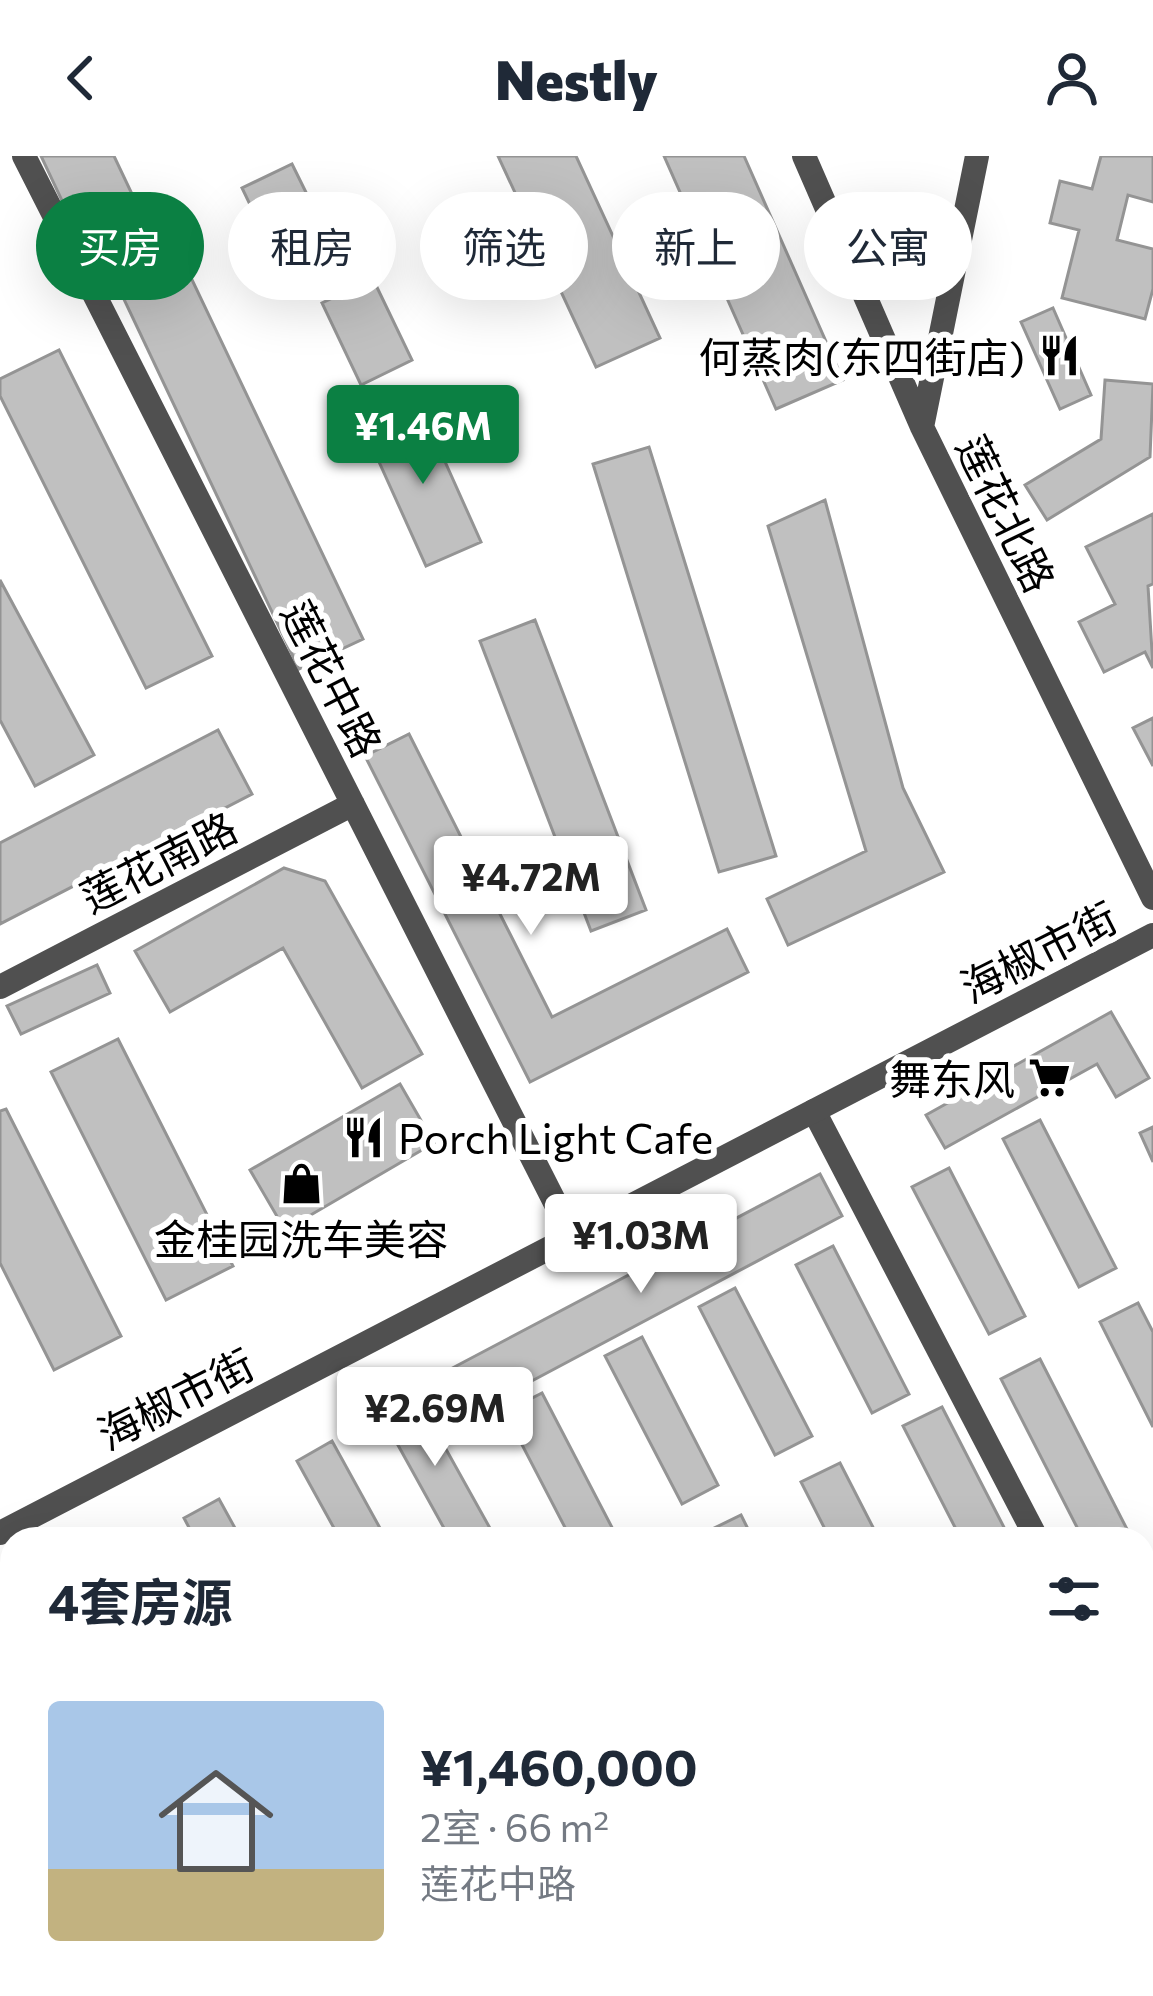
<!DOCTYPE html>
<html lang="zh">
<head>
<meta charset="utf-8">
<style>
	body { margin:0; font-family:Commissioner,"Noto Sans SC",sans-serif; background:#f6f6f7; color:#1f2937; height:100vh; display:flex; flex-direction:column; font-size:45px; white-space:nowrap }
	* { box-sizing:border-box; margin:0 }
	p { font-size:39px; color:#747a83 }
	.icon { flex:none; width:66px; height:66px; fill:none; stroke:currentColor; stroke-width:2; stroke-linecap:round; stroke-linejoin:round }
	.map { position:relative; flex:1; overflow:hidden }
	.drawer { position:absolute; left:0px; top:1371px; width:1155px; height:471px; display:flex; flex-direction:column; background:#fff; border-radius:36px 36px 0 0; box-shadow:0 12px 48px #0002 }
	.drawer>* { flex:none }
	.top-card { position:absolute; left:36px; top:36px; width:1083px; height:108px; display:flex; gap:24px }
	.price { position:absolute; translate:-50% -102px; padding:0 27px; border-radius:12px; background:#fff; color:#222; font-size:39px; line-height:78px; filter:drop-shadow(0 3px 6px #0008) }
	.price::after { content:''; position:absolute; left:50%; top:72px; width:36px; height:27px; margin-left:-18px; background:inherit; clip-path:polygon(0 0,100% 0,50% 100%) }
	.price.on { background:#0b8043; color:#fff }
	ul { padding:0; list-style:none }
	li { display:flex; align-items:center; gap:36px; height:300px; padding:0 48px }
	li+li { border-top:3px solid #e0e1e3 }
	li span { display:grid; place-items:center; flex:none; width:336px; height:240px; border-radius:12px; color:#555 }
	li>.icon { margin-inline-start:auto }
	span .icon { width:144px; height:144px; fill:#fffc; stroke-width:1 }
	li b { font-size:51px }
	h2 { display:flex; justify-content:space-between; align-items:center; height:144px; padding:0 48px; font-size:51px }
	.chip { padding:0 42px; border-radius:54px; background:#fff; box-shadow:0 12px 48px #0002; font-size:42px; line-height:108px }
	.chip.on { background:#0b8043; color:#fff }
	header { display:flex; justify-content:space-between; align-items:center; height:156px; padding:0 48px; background:#fff; font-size:54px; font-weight:800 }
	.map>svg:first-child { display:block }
	.building { fill:#c0c0c0; stroke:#949494; stroke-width:3 }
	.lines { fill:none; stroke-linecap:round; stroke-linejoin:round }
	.minor { stroke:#505050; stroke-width:24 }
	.tertiary { stroke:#505050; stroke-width:24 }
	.labels { text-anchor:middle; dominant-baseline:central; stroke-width:12; stroke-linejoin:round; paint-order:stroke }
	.poi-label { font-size:42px; fill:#000; stroke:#fff; text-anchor:end }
	.street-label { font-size:42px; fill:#000; stroke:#fff }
</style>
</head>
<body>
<header><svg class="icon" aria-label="back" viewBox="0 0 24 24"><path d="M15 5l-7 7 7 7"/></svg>Nestly<svg class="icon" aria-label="person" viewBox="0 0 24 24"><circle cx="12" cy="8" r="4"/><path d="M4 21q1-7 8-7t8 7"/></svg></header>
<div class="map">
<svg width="1153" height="1840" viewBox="0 0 1153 1840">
	<rect width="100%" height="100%" fill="#fff"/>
	<path class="building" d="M41 0H114L141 57 81 85Z
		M498 0H576L660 182 596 211Z
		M664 0H744L843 224 776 253Z
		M1101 0H1153V46L1128 39 1117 84 1153 93V133L1145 163 1062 142 1079 74 1050 67 1060 25 1092 33Z
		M292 8 332 89 281 113 242 32Z
		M175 88 363 483 299 513 112 118Z
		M373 123 412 204 361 229 322 147Z
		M1053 152 1091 239 1060 253 1021 166Z
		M59 194 212 500 146 532 0 240V223Z
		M1105 224 1153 228 1150 301 1047 364 1025 329 1101 283Z
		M421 252 481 386 426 410 366 277Z
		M649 291 776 700 719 716 593 308Z
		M825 344 903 632 944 716 788 789 767 743 866 695 768 370Z
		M1153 358V428L1148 430 1153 512 1145 496 1104 516 1079 466 1115 448 1086 391Z
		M0 424 94 599 35 630 0 564Z
		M535 464 646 754 591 775 480 485Z
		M1153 562V610L1133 572Z
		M218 574 252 638 0 768V687Z
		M409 578 552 861 727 773 748 816 530 926 365 600Z
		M284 712 325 725 422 898 362 932 283 792 170 856 135 795Z
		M97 809 110 837 21 878 7 850Z
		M1111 856 1149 922 1116 941 1097 908 945 992 926 959Z
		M118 883 233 1110 166 1144 51 916Z
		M400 928 434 987 285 1074 250 1014Z
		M6 953 121 1180 54 1214 0 1107V955Z
		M1040 964 1116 1112 1079 1131 1003 983Z
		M1153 971V1006L1140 977Z
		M949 1012 1025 1160 989 1178 912 1031Z
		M820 1018 842 1060 464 1261 441 1218Z
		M833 1090 909 1238 872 1257 796 1109Z
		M735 1132 812 1280 775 1299 699 1151Z
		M1138 1147 1153 1176V1271L1100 1166Z
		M642 1181 718 1329 682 1348 605 1200Z
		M1040 1203 1132 1383H1083L1001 1223Z
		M413 1234 496 1383H450L378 1253Z
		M542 1237 618 1383H571L505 1256Z
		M942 1251 1010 1383H961L903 1270Z
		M332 1285 386 1383H340L297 1305Z
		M840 1307 879 1383H830L801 1326Z
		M219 1343 241 1383H195L184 1362Z
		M741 1359 753 1383H705L702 1378Z
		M12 1445V1510L0 1516V1451Z
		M1153 1475V1525L1143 1506V1481Z
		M1143 1644 1153 1663V1759L1143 1739Z
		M0 1740 12 1764V1802L0 1808Z
		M12 1825V1830H45L51 1840H5L0 1831Z
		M174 1830H220L225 1840H180Z
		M295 1830H341L347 1840H301Z
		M753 1830H833L839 1840H759Z
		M908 1830H972L977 1840H913Z"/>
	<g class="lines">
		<path class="minor" d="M24 0 572 1080
			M804 0 922 271 1153 742
			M922 271 977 0
			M0 831 353 648
			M814 955 1037 1383
			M1143 1585 1153 1604"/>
		<path class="tertiary" d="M0 1377 1153 779"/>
	</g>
	<defs>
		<symbol id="restaurant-bare" viewBox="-9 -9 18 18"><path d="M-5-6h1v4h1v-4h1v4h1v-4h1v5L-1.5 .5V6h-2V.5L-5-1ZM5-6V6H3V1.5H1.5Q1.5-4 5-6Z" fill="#000" stroke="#fff" stroke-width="2.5" paint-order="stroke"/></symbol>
		<symbol id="supermarket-bare" viewBox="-9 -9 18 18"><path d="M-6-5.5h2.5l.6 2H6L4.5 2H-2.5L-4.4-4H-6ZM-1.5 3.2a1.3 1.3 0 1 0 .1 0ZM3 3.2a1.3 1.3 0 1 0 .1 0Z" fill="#000" stroke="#fff" stroke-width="2.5" paint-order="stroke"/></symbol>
		<symbol id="shop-bare" viewBox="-9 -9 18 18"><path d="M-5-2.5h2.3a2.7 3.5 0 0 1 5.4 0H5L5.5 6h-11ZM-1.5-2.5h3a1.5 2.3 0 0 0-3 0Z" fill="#000" stroke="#fff" stroke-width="2.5" paint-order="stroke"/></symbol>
	</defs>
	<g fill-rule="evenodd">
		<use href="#restaurant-bare" x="1030" y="170" width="59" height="59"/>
		<use href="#supermarket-bare" x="1020" y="892" width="59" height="59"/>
		<use href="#restaurant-bare" x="334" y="952" width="59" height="59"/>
		<use href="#shop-bare" x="272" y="998" width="59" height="59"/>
	</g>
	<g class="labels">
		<g class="poi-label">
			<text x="1025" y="200">何蒸肉(东四街店)</text>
			<text x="1015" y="922">舞东风</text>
			<text x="398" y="981" text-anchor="start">Porch Light Cafe</text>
			<text x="301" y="1082" text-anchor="middle">金桂园洗车美容</text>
		</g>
		<g class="street-label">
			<text transform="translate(1007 357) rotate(64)">莲花北路</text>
			<text transform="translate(333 522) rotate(63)">莲花中路</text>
			<text transform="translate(158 705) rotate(-27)">莲花南路</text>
			<text transform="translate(1038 795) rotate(-27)">海椒市街</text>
			<text transform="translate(175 1242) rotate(-27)">海椒市街</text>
		</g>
	</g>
</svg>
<b class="price on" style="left:423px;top:331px">¥1.46M</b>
<b class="price" style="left:531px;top:782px">¥4.72M</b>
<b class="price" style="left:641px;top:1140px">¥1.03M</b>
<b class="price" style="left:435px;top:1313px">¥2.69M</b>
<div class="top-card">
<a class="chip on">买房</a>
<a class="chip">租房</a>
<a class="chip">筛选</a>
<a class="chip">新上</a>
<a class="chip">公寓</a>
</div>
<section class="drawer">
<h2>4套房源<svg class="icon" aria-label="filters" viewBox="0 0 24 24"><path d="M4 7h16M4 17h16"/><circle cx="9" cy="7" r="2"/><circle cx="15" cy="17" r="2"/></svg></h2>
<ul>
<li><span style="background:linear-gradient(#a9c7e8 70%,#c2b280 0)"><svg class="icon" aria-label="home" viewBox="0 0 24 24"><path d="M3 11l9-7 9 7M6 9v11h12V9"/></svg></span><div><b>¥1,460,000</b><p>2室 · 66 m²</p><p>莲花中路</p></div></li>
</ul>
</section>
</div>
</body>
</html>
